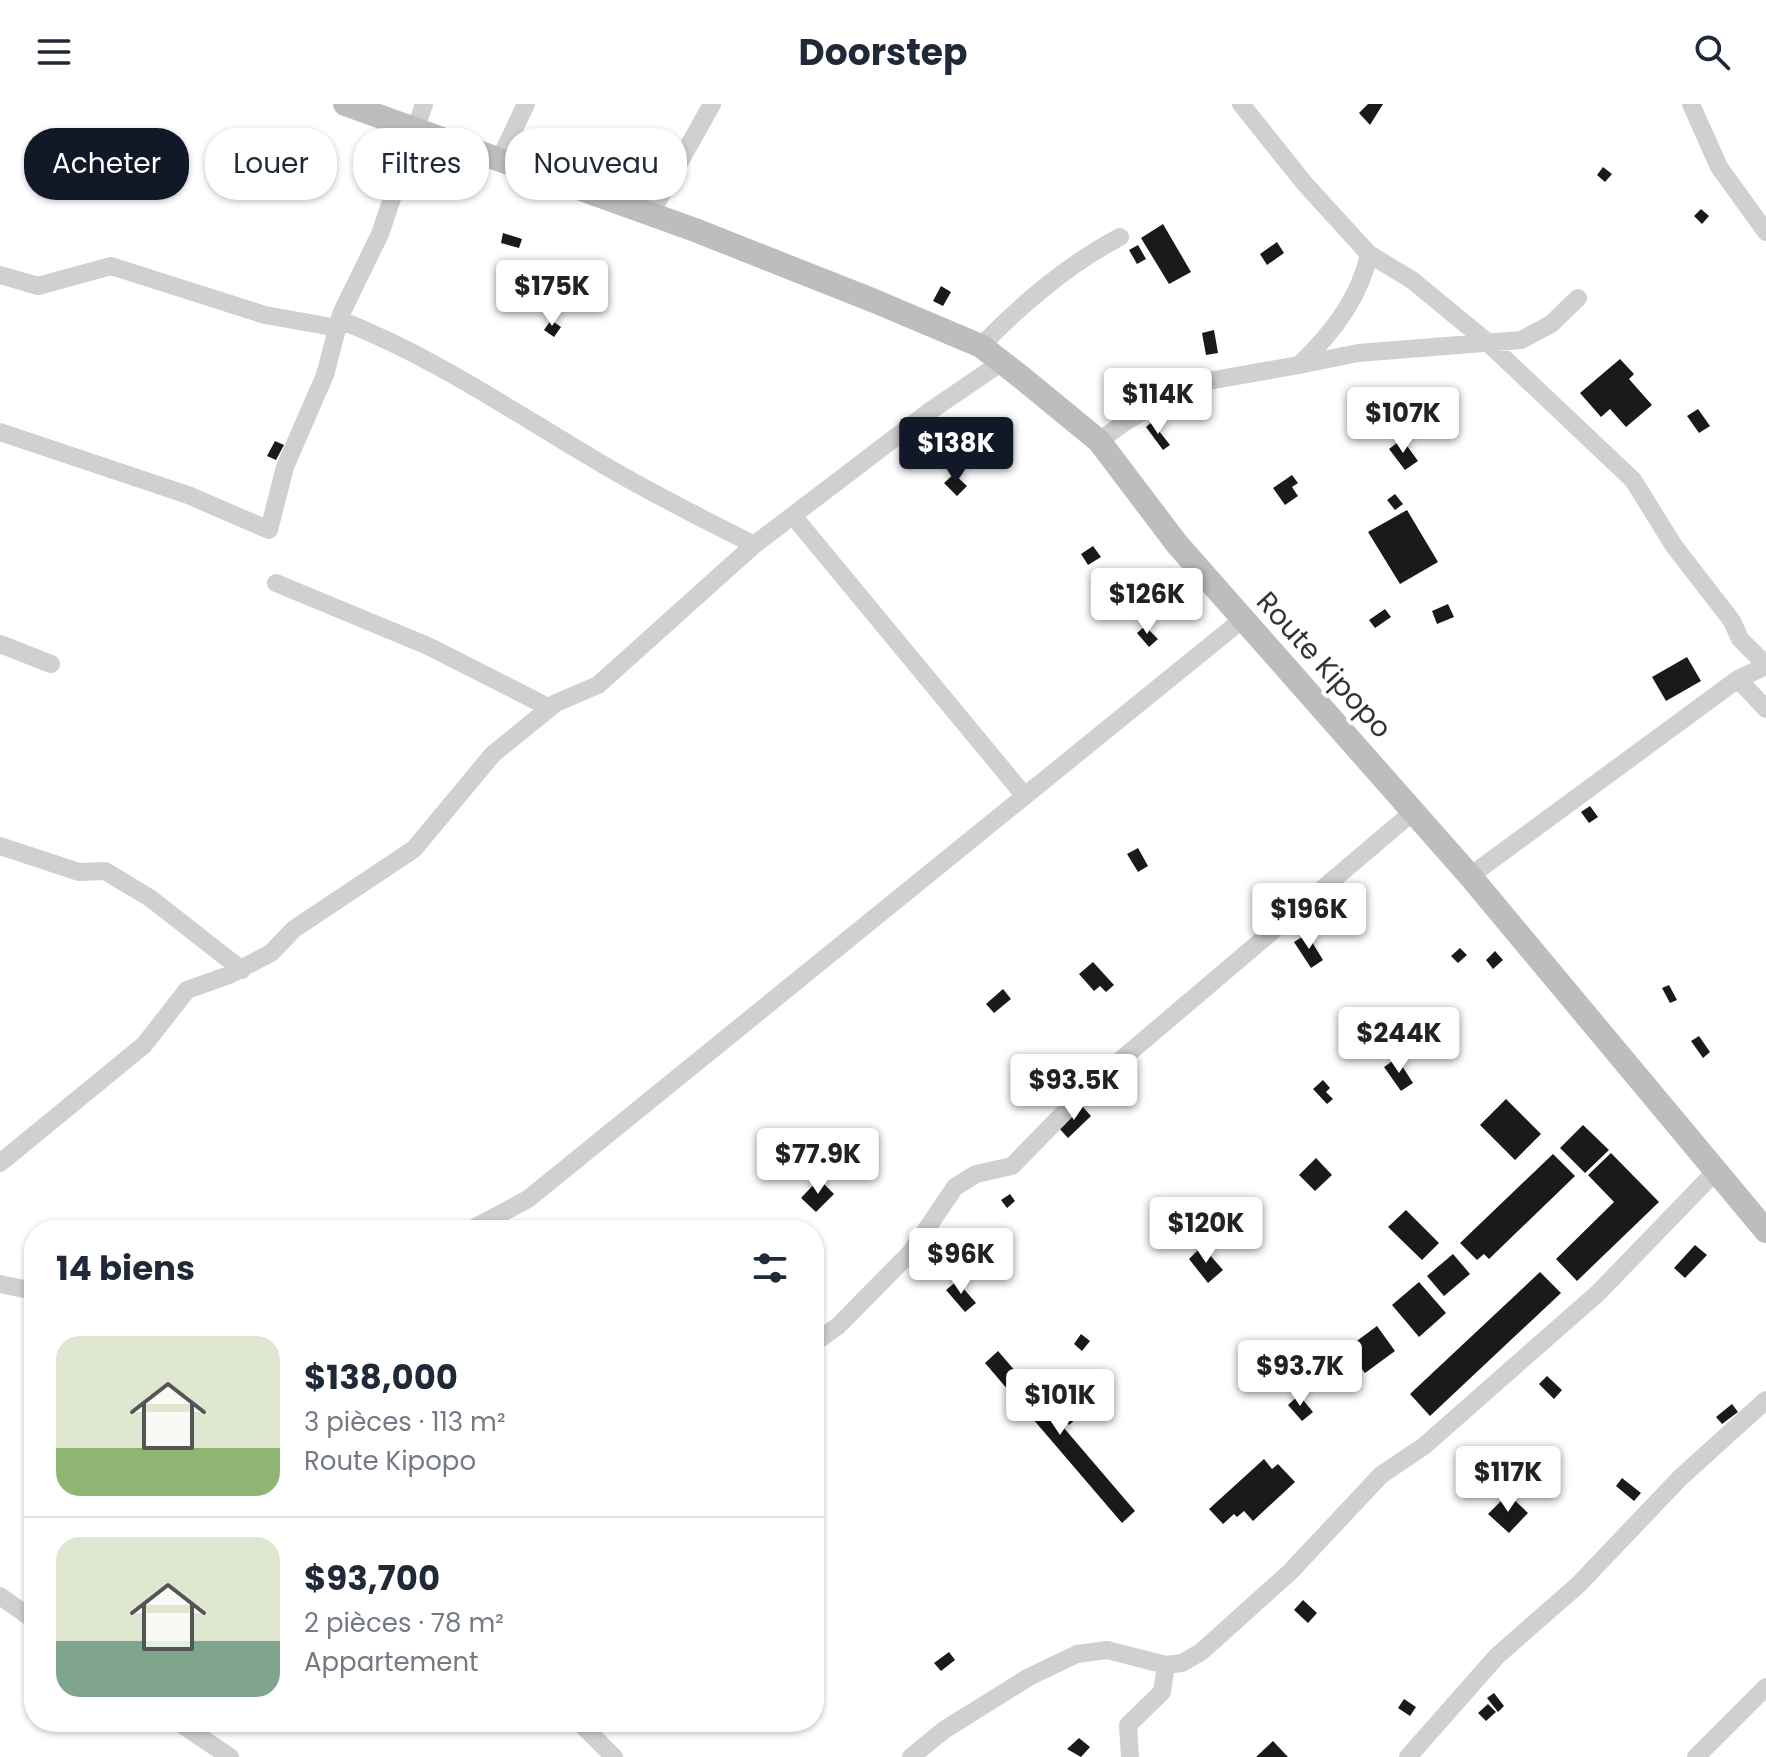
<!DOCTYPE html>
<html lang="fr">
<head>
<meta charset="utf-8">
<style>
	body { margin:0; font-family:Poppins,sans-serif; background:#f2f2f3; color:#1f2937; height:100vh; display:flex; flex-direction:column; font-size:30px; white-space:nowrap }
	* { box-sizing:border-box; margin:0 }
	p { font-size:26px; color:#747a83 }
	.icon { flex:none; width:44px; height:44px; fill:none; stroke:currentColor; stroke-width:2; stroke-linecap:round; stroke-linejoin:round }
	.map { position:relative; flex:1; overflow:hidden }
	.sheet { position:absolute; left:24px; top:1116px; width:800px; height:512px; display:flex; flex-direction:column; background:#fff; border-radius:32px; box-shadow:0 2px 6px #0004 }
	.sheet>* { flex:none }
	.guide { position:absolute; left:24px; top:24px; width:800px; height:72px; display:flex; gap:16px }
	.price { position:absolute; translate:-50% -68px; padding:0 18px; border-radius:8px; background:#fff; color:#222; font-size:26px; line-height:52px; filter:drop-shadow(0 2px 4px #0008) }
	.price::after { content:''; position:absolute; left:50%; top:48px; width:24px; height:18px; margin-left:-12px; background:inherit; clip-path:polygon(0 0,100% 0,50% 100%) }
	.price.selected { background:#111827; color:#fff }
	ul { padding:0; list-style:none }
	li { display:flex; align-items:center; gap:24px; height:200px; padding:0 32px }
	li+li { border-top:2px solid #e0e1e3 }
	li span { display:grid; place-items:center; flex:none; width:224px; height:160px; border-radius:24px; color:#555 }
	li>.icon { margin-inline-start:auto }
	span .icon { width:96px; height:96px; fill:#fffc; stroke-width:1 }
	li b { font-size:34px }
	h2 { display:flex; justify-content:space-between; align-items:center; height:96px; padding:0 32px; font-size:34px }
	.chip { padding:0 28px; border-radius:32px; background:#fff; box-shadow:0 2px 6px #0004; font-size:28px; line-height:72px }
	.chip.selected { background:#111827; color:#fff }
	header { display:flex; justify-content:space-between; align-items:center; height:104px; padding:0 32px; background:#fff; font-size:36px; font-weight:700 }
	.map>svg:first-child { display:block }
	.building { fill:#1a1a1a }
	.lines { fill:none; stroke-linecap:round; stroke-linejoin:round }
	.minor { stroke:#d0d0d0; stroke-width:18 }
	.secondary { stroke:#bdbdbd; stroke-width:24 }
	.labels { text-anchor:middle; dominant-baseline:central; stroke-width:8; stroke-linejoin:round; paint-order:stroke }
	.street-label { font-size:28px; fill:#333; stroke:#fff }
</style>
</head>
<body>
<header><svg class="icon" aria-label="menu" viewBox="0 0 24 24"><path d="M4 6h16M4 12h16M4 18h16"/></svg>Doorstep<svg class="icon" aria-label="search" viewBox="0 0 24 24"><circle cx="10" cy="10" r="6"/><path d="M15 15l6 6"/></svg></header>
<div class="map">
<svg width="1766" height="1653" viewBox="0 0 1766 1653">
	<rect width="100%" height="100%" fill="#fff"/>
	<path class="building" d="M1368 0H1383L1370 21 1359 9Z
		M1603 63 1612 70 1605 78 1597 71Z
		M1701 105 1709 112 1702 120 1694 112Z
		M1163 120 1191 168 1169 180 1141 134Z
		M503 129 522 135 519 144 501 139Z
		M1277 138 1284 149 1267 161 1260 150Z
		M1138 141 1146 155 1137 160 1129 146Z
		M941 182 951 188 943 202 933 197Z
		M551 216 561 223 554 233 544 226Z
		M1214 226 1218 249 1206 251 1202 229Z
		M1620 255 1634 270 1629 275 1652 301 1626 323 1610 305 1601 313 1580 289Z
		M1698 305 1710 322 1699 329 1687 312Z
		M1152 318 1170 341 1163 346 1146 323Z
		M1402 335 1418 357 1405 366 1389 345Z
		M275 337 284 341 276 356 267 352Z
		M954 370 967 382 957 392 944 379Z
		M1292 371 1298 379 1292 383 1298 392 1285 401 1273 384Z
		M1395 390 1403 400 1395 406 1387 396Z
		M1407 406 1438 458 1400 480 1368 428Z
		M1093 442 1101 453 1088 461 1081 450Z
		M1448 500 1454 513 1437 520 1432 507Z
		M1385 505 1391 513 1375 524 1369 516Z
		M1145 522 1158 535 1149 543 1137 529Z
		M1687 553 1701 577 1666 597 1652 573Z
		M1590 702 1598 713 1589 719 1581 708Z
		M1138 744 1148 762 1138 768 1127 750Z
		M1307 830 1323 856 1311 864 1294 838Z
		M1460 844 1467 851 1458 859 1451 852Z
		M1495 847 1503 856 1493 865 1486 856Z
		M1093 858 1114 881 1106 888 1100 882 1094 887 1079 870Z
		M1669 881 1677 896 1670 899 1662 884Z
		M1003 885 1011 895 994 909 986 900Z
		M1699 932 1710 948 1703 954 1691 937Z
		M1397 954 1413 979 1401 987 1384 963Z
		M1323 976 1330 984 1326 988 1333 995 1327 1000 1313 985Z
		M1506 995 1541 1030 1515 1056 1480 1021Z
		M1081 1001 1091 1012 1068 1034 1058 1023Z
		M1583 1021 1609 1046 1585 1069 1560 1044Z
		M1611 1049 1659 1098 1577 1177 1556 1155 1614 1098 1588 1071Z
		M1553 1050 1575 1072 1489 1155 1484 1150 1477 1156 1460 1139Z
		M1316 1054 1332 1071 1315 1087 1299 1071Z
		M819 1075 834 1090 816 1108 801 1094Z
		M1010 1090 1015 1097 1007 1104 1001 1096Z
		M1406 1106 1439 1139 1422 1156 1388 1123Z
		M1695 1141 1707 1151 1685 1174 1674 1164Z
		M1202 1142 1223 1166 1208 1179 1189 1155Z
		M1453 1150 1470 1170 1444 1192 1427 1172Z
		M1540 1168 1561 1189 1430 1312 1410 1290Z
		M957 1177 976 1199 965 1208 946 1186Z
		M1419 1178 1446 1209 1419 1233 1392 1201Z
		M1377 1222 1395 1247 1365 1269 1346 1245Z
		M1081 1230 1090 1237 1082 1247 1074 1240Z
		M998 1247 1135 1407 1122 1419 985 1259Z
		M1547 1272 1562 1286 1554 1295 1539 1280Z
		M1060 1277 1086 1306 1069 1321 1043 1292Z
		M1299 1291 1313 1308 1302 1317 1288 1301Z
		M1732 1300 1738 1308 1722 1320 1716 1313Z
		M1264 1355 1272 1365 1278 1360 1295 1378 1253 1417 1244 1407 1237 1413 1234 1410 1223 1420 1209 1405Z
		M1622 1374 1641 1389 1634 1397 1616 1382Z
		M1508 1390 1528 1409 1509 1429 1488 1410Z
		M1303 1496 1317 1509 1308 1519 1294 1506Z
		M949 1548 955 1556 941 1567 934 1559Z
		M1494 1589 1504 1602 1498 1608 1487 1594Z
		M1404 1595 1416 1603 1410 1612 1398 1604Z
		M1488 1600 1496 1608 1486 1617 1478 1609Z
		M1079 1634 1090 1643 1081 1653 1067 1645Z
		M1273 1637 1288 1653H1256Z"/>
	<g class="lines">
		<path class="minor" d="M1241 0 1305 80 1369 150
			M1691 0 1719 63 1766 128
			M500 55 526 0
			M650 111 712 0
			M0 171 38 182 111 162 265 211 338 224
			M340 216C430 251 509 305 592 354 644 386 700 413 754 441
			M981 242C1020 201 1070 159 1120 133
			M1299 261 1358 249 1521 236 1551 220 1578 194
			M0 328 188 391 269 426 285 363 325 271 341 210 380 130 424 0
			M1099 337 1125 318 1191 280 1299 261C1331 231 1360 194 1369 150L1412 176 1486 237 1633 376 1674 442 1732 517 1740 535 1766 561
			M794 413 1024 691
			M276 479 428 542 550 604
			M0 540 51 560
			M1738 575 1766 605
			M0 742 79 768 105 767 150 794 242 866
			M1470 772 1738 575 1766 562
			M0 1059 144 941 187 886 229 871 271 849 294 825 414 745 493 650 556 599 598 581 754 441 930 307 1002 258
			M470 1126 528 1095 1243 515
			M0 1180 34 1187
			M814 1239 838 1222 911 1148 955 1083 976 1070 1012 1062 1090 982 1414 707
			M0 1492 34 1516
			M178 1618 230 1653
			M579 1618 614 1653
			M911 1653 944 1626 1029 1573 1077 1550 1107 1546 1166 1561 1182 1559 1201 1548 1290 1468 1381 1371 1424 1342 1598 1189 1716 1067
			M1130 1653 1128 1621 1162 1588 1166 1561
			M1408 1653 1497 1552 1578 1481 1680 1374 1766 1296
			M1696 1653 1766 1583"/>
		<path class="secondary" d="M345 0 695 126 872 196 981 242 1021 273 1099 337 1177 440 1470 772 1766 1127"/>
	</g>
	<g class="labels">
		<g class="street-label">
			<text transform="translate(1324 561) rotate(48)">Route Kipopo</text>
		</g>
	</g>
</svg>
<b class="price" style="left:552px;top:224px">$175K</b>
<b class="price" style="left:1158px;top:332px">$114K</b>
<b class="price" style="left:1403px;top:351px">$107K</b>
<b class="price selected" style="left:956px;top:381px">$138K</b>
<b class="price" style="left:1147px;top:532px">$126K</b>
<b class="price" style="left:1309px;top:847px">$196K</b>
<b class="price" style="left:1399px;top:971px">$244K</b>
<b class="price" style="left:1074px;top:1018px">$93.5K</b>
<b class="price" style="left:818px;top:1092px">$77.9K</b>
<b class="price" style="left:1206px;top:1161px">$120K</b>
<b class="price" style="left:961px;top:1192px">$96K</b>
<b class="price" style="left:1300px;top:1304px">$93.7K</b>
<b class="price" style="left:1060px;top:1333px">$101K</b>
<b class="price" style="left:1508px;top:1410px">$117K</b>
<div class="guide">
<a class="chip selected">Acheter</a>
<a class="chip">Louer</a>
<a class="chip">Filtres</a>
<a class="chip">Nouveau</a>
</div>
<section class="sheet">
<h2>14 biens<svg class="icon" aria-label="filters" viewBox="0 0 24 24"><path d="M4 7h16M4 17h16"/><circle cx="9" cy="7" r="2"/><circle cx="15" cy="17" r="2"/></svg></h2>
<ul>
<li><span style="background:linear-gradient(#dfe7d0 70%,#8fb573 0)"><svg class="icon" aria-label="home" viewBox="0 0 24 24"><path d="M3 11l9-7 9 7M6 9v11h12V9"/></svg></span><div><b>$138,000</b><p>3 pièces · 113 m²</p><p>Route Kipopo</p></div></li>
<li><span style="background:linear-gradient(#dfe7d0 65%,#7fa58c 0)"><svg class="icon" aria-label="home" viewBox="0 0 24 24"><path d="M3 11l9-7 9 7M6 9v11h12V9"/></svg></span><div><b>$93,700</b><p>2 pièces · 78 m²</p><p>Appartement</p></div></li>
</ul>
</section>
</div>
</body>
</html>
